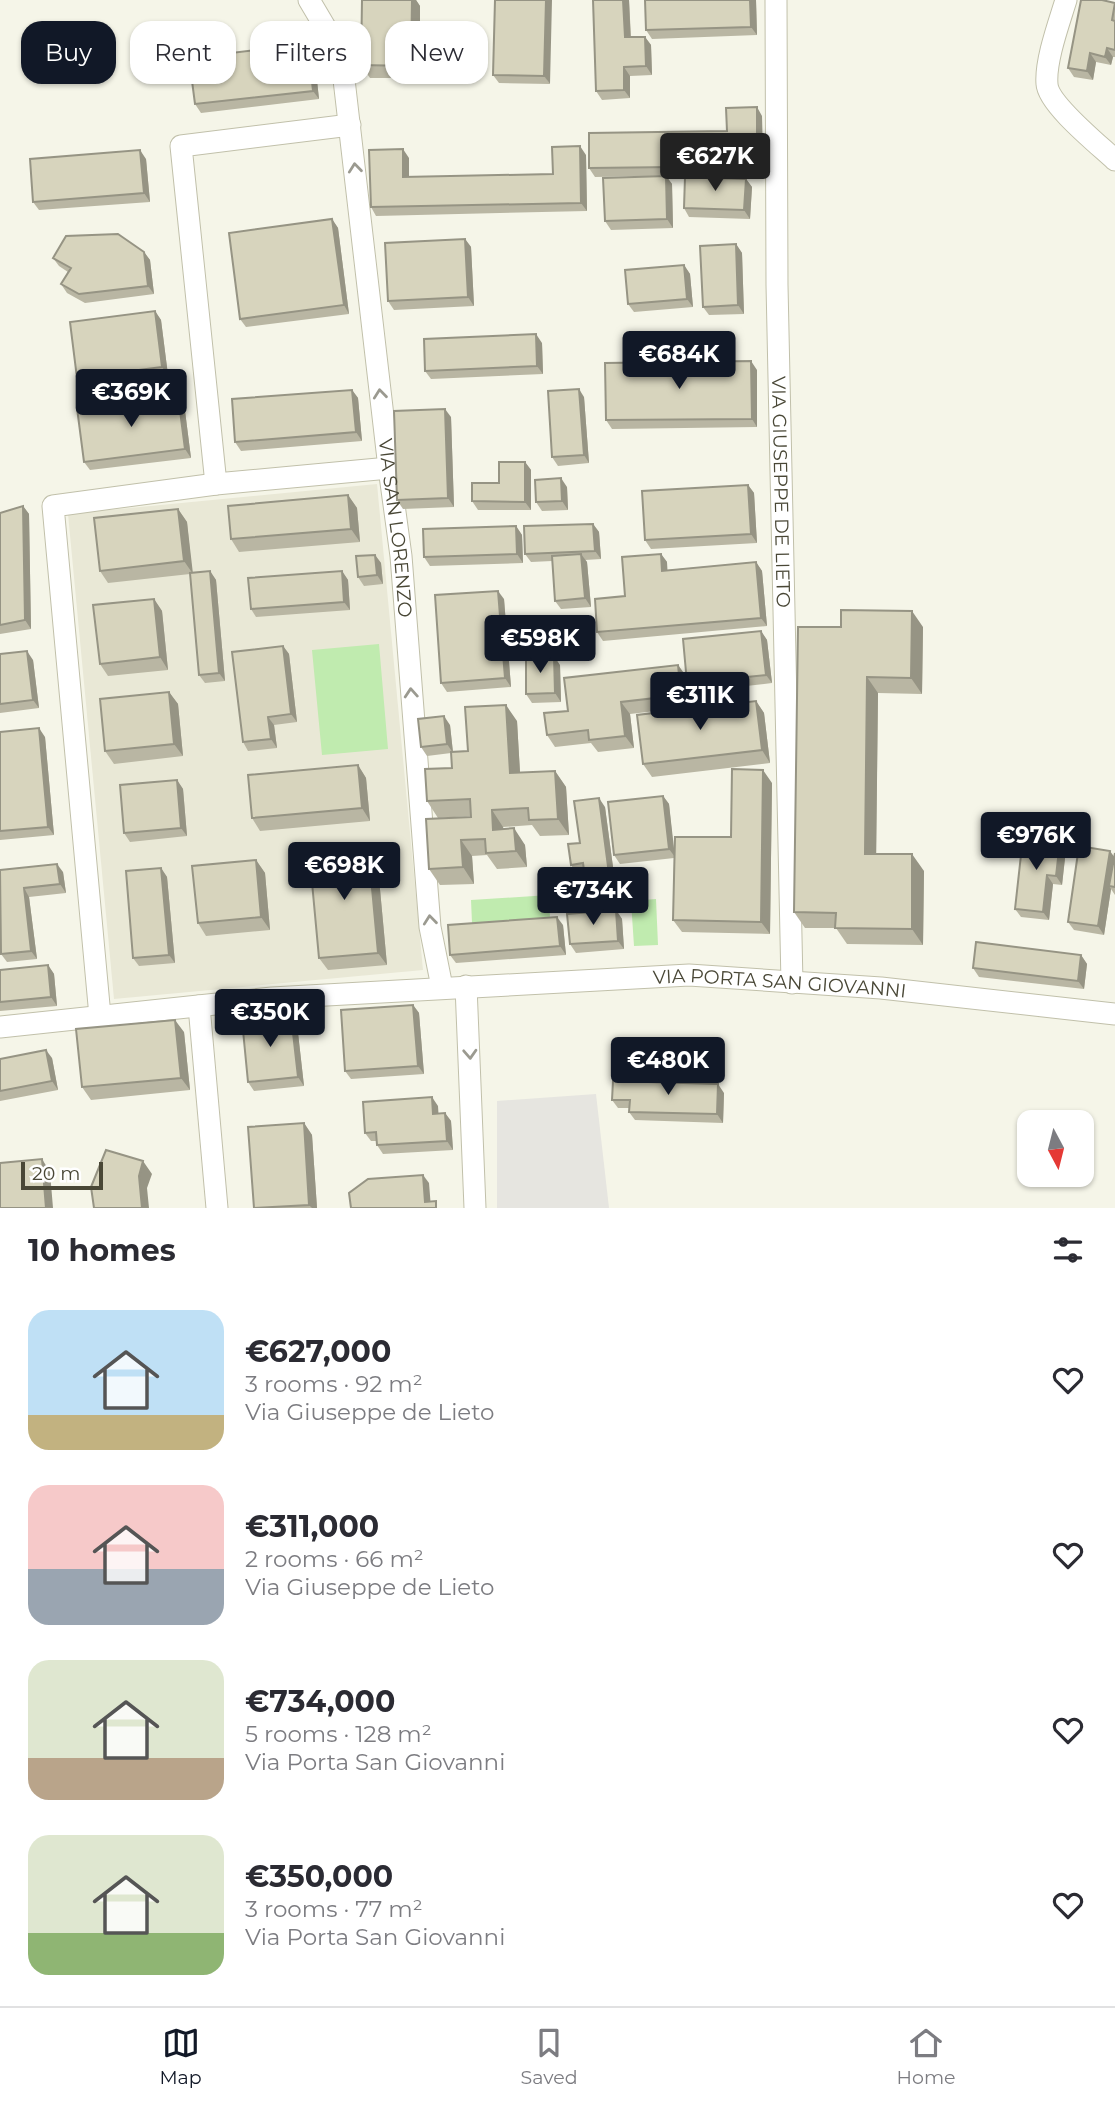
<!DOCTYPE html>
<html lang="en">
<head>
<meta charset="utf-8">
<style>
	body { margin:0; font-family:Montserrat,sans-serif; background:#f2f2f3; color:#2b2b33; height:100vh; display:flex; flex-direction:column; font-size:26px; white-space:nowrap }
	* { box-sizing:border-box; margin:0 }
	p { font-size:23px; color:#7c7c81 }
	.icon { flex:none; width:38px; height:38px; fill:none; stroke:currentColor; stroke-width:2; stroke-linecap:round; stroke-linejoin:round }
	.map { position:relative; height:1208px; overflow:hidden }
	.details { display:flex; flex-direction:column; background:#fff; flex:1 }
	.details>* { flex:none }
	.hud { position:absolute; left:21px; top:21px; width:700px; height:63px; display:flex; gap:14px }
	.needle { width:46px; rotate:173deg }
	.tools { position:absolute; left:1017px; top:1110px; display:grid; gap:14px }
	.tools a { display:grid; place-items:center; width:77px; height:77px; border-radius:14px; background:#fff; box-shadow:0 2px 5px #0004; font-size:35px }
	.scale { position:absolute; left:21px; bottom:18px; width:82px; box-sizing:border-box; padding-left:7px; border:4px solid #494736; border-top:0; font-size:19px; line-height:24px; white-space:nowrap; color:#494736; -webkit-text-stroke:5px #fff; paint-order:stroke }
	.price { position:absolute; translate:-50% -60px; padding:0 16px; border-radius:7px; background:#111827; color:#fff; font-size:23px; line-height:46px; filter:drop-shadow(0 2px 4px #0008) }
	.price::after { content:''; position:absolute; left:50%; top:42px; width:21px; height:16px; margin-left:-10px; background:inherit; clip-path:polygon(0 0,100% 0,50% 100%) }
	.price.active { background:#222; color:#fff }
	ul { padding:0; list-style:none }
	li { display:flex; align-items:center; gap:21px; height:175px; padding:0 28px }
	li span { display:grid; place-items:center; flex:none; width:196px; height:140px; border-radius:21px; color:#555 }
	li>.icon { margin-inline-start:auto }
	span .icon { width:84px; height:84px; fill:#fffc; stroke-width:1 }
	li b { font-size:30px }
	h2 { display:flex; justify-content:space-between; align-items:center; height:84px; padding:0 28px; font-size:30px }
	.tag { padding:0 24px; border-radius:21px; background:#fff; box-shadow:0 2px 5px #0004; font-size:24px; line-height:63px }
	.tag.active { background:#111827; color:#fff }
	.tabs { display:flex; justify-content:space-around; align-items:center; height:98px; border-top:2px solid #e1e1e2; background:#fff; font-size:19px; color:#7c7c81 }
	.tabs a { display:grid; justify-items:center; gap:4px }
	.tabs .active { color:#111827 }
	.map>svg:first-child { display:block }
	.residential { fill:#e9e8d6 }
	.green { fill:#c0ebaf }
	.parking { fill:#e6e5e0 }
	.lines { fill:none; stroke-linecap:round; stroke-linejoin:round }
	.minor-casing { stroke:#c1c0aa; stroke-width:23 }
	.minor { stroke:#fff; stroke-width:21 }
	.wall { fill:#b9b6a3 }
	.shaded-wall { fill:#969484 }
	.building { fill:#d7d4bd; stroke:#969484; stroke-width:2 }
	.oneway { stroke:#9b9a90 }
	.labels { text-anchor:middle; dominant-baseline:central; stroke-width:6; stroke-linejoin:round; paint-order:stroke }
	.street-label { font-size:19px; fill:#494736; stroke:#fff }
</style>
</head>
<body>
<div class="map">
<svg width="1115" height="1208" viewBox="0 0 1115 1208">
	<rect width="100%" height="100%" fill="#f5f5e8"/>
	<path class="residential" d="M377 484 423 970 114 999 68 514Z"/>
	<path class="green" d="M379 644 388 749 322 755 312 650Z
		M549 895 550 918 472 923 471 900Z
		M656 899 658 945 634 946 631 901Z"/>
	<path class="parking" d="M596 1094 609 1208H497V1101Z"/>
	<g class="lines">
		<defs>
			<g id="minor">
				<path id="s1" d="M309 0 328 32 343 71 389 468 401 556 430 927 442 987"/>
				<path id="s2" d="M776 0 777 285 792 983"/>
				<path d="M1066 0C1059 23 1045 61 1047 84 1048 104 1099 145 1115 160"/>
				<path d="M216 484 181 146 350 125"/>
				<path d="M466 986 475 1208"/>
				<path d="M199 1006 217 1208"/>
				<path d="M100 1016 53 506 216 484 389 468"/>
				<path id="s3" d="M0 1027 272 998 689 975 881 988 1115 1014"/>
			</g>
		</defs>
		<use href="#minor" class="minor-casing"/>
		<use href="#minor" class="minor"/>
	</g>
	<path class="wall" d="M362 0H416L420 6V78H370L361 65Z
		M495 0 550 84 499 83 493 75Z
		M593 0H629L631 37H645L651 45 652 75 630 76V98L602 100 596 91Z
		M756 0 757 35 652 39 646 30Z
		M1107 1 1115 5V57H1113L1111 65 1096 62 1093 80 1074 77 1068 68Z
		M314 53 319 99 201 113 195 104Z
		M762 116 763 174 595 177 589 168 727 131Z
		M586 155 587 211 376 216 371 207 409 158V177L553 174Z
		M146 159 150 202 39 210 33 202Z
		M666 176 672 184 673 228 611 230 605 221Z
		M746 179 752 187 750 219 689 217 684 208Z
		M332 219 338 228 349 314 246 327 240 319Z
		M465 239 471 247 474 306 394 310 388 301Z
		M736 244 742 253 744 314 709 315 703 307Z
		M144 252 150 260 154 294 85 303 67 293 61 284 68 272 59 266 53 258Z
		M684 265 690 274 693 307 634 312 628 304Z
		M155 311 161 320 168 375 83 386 77 378Z
		M542 343 543 374 431 379 425 371Z
		M757 370V427L612 429 606 420Z
		M352 390 358 398 362 441 241 451 235 442Z
		M584 397 589 463 558 466 552 457Z
		M184 403 191 458 90 470 84 462Z
		M451 417 454 507 403 509 397 500Z
		M525 462 531 470V510H478L472 501 499 483Z
		M748 485 754 493 757 543 651 549 645 540Z
		M567 487 568 510 542 511 536 502Z
		M348 495 357 508 360 542 239 552 231 539Z
		M23 506 29 514 31 629 0 634V513Z
		M178 509 187 522 192 573 210 571 216 580 225 681 205 683 199 675 190 574 108 583 100 571Z
		M593 524 599 532 601 559 585 560 587 562 591 607 561 609 555 601 552 561 531 562 525 554Z
		M516 526 522 535 523 563 430 566 424 557Z
		M661 554 667 562V570L756 562 762 571 767 626 603 641 597 632 625 596Z
		M375 555 381 563 383 584 364 586 358 577Z
		M342 571 348 580 350 610 256 617 251 609Z
		M154 599 162 611 168 670 108 676 100 664Z
		M504 599 511 687 447 692 441 683Z
		M798 627H923L922 694 878 693 876 854 924 871 923 945 847 944 836 928H805L794 912Z
		M761 631 767 640 772 683 693 692 688 684 690 707 630 714 634 748 598 752 591 743 555 747 547 735 568 711 678 665 687 677Z
		M283 646 289 654 297 722 274 725 277 748 248 751 243 742Z
		M0 654 33 660 39 708 0 713Z
		M560 665 561 702 532 703 526 694Z
		M169 692 178 704 183 756 114 764 105 751Z
		M756 701 764 713 770 763 652 777 643 764Z
		M517 721 520 773 555 771 566 787 569 835 540 836 532 825 503 827 504 829 525 845 527 867 497 869 487 855 472 856 474 884 440 885 429 869 471 816 438 818 427 801 452 768 451 753 427 756 421 747 450 725 453 752 468 751Z
		M0 732 45 737 54 835 0 840Z
		M358 765 366 778 370 821 260 831 252 818Z
		M177 780 183 789 187 836 130 842 124 833Z
		M772 783 770 934 682 932 673 920 674 858 620 864 614 855 663 796 669 804 674 854 731 837Z
		M605 807 617 897 593 901 587 892 584 872 577 874 571 865 580 843Z
		M368 845 377 857 387 965 328 970 319 958Z
		M1066 849 1062 885 1053 884 1049 920 1021 917 1015 909Z
		M1115 853V895L1111 889 1104 935 1074 930 1068 922 1114 857Z
		M256 860 265 873 270 930 206 936 198 923Z
		M161 868 167 877 175 963 139 966 133 958Z
		M0 870 63 872 66 893 29 897 37 959 7 962 1 954Z
		M616 910 622 919 624 949 576 953 570 944Z
		M563 925 566 955 456 963 450 955Z
		M1081 955 1087 964 1084 989 979 977 973 968Z
		M48 965 54 974 57 1006 0 1011V970Z
		M413 1005 419 1013 424 1074 351 1079 345 1071Z
		M297 1024 304 1086 254 1091 248 1082Z
		M184 1032 190 1090 91 1100 82 1087Z
		M52 1058 58 1090 0 1101V1059Z
		M724 1093 723 1123 635 1120 629 1112V1108H618L612 1100Z
		M438 1106V1113H445L451 1121 453 1150 383 1154 377 1145V1141H371L365 1133Z
		M304 1123 312 1135 317 1208H254Z"/>
	<path class="shaded-wall" d="M412 0H416L420 6V78L411 66Z
		M546 0H552L550 84 544 76Z
		M623 0H629L631 46 625 37Z
		M750 0H756L757 35 751 27Z
		M645 37 651 45 652 75 646 66Z
		M308 44 314 53 319 99 313 91Z
		M1107 48 1113 57 1111 65 1105 57Z
		M1090 53 1096 62 1093 80 1087 71Z
		M624 67 630 76V98L624 90Z
		M757 107 762 116 763 174 757 166Z
		M580 146 586 155 587 211 581 203Z
		M403 149 409 158V185L403 177Z
		M140 150 146 159 150 202 144 193Z
		M666 176 672 184 673 228 667 219Z
		M746 179 752 187 750 219 744 210Z
		M332 219 338 228 349 314 344 305Z
		M465 239 471 247 474 306 468 297Z
		M736 244 742 253 744 314 738 305Z
		M144 252 150 260 154 294 148 286Z
		M684 265 690 274 693 307 687 299Z
		M155 311 161 320 168 375 162 367Z
		M536 334 542 343 543 374 537 366Z
		M751 361 757 370V427L752 419Z
		M579 389 584 397 589 463 584 455Z
		M352 390 358 398 362 441 356 432Z
		M178 395 184 403 191 458 185 449Z
		M445 409 451 417 454 507 448 498Z
		M525 462 531 470V510L525 502Z
		M561 478 567 487 568 510 562 501Z
		M748 485 754 493 757 543 751 534Z
		M348 495 357 508 360 542 351 529Z
		M23 506 29 514 31 629 25 620Z
		M178 509 187 522 193 574 184 561Z
		M593 524 599 532 601 559 595 551Z
		M516 526 522 535 523 563 517 554Z
		M581 554 587 562 591 607 585 598Z
		M661 554 667 562 668 579 662 571Z
		M375 555 381 563 383 584 377 575Z
		M756 562 762 571 767 626 761 618Z
		M210 571 216 580 225 681 219 673Z
		M342 571 348 580 350 610 344 602Z
		M498 591 504 599 511 687 505 678Z
		M154 599 162 611 168 670 160 657Z
		M912 611 923 627 922 694 911 678Z
		M761 631 767 640 772 683 766 675Z
		M283 646 289 654 297 722 291 714Z
		M27 651 33 660 39 708 33 700Z
		M554 656 560 665 561 702 555 693Z
		M678 665 687 678 690 707 681 695Z
		M867 677 878 693 876 870 865 854Z
		M169 692 178 704 183 756 174 744Z
		M756 701 764 713 770 763 762 750Z
		M621 702 630 714 634 748 625 736Z
		M506 705 517 721 521 789 510 773Z
		M444 716 450 725 453 753 447 744Z
		M268 717 274 725 277 748 271 739Z
		M39 728 45 737 54 835 48 827Z
		M358 765 366 778 370 821 362 808Z
		M763 770 772 783 770 934 761 922Z
		M555 771 566 787 569 835 558 819Z
		M177 780 183 789 187 836 181 828Z
		M663 796 669 804 675 857 669 849Z
		M599 798 605 807 617 897 611 889Z
		M492 810 503 827 504 846 493 830Z
		M514 828 525 845 527 867 516 851Z
		M461 840 472 856 474 884 463 867Z
		M1060 841 1066 849 1062 885 1056 876Z
		M368 845 377 857 387 965 378 953Z
		M1110 851 1115 858 1109 886 1111 889 1104 935 1098 926Z
		M912 854 924 871 923 945 912 929Z
		M256 860 265 873 270 930 261 917Z
		M57 864 63 872 66 893 60 884Z
		M161 868 167 877 175 963 169 955Z
		M1047 875 1053 884 1049 920 1043 912Z
		M24 888 29 897 37 959 31 951Z
		M616 910 622 919 624 949 618 941Z
		M557 917 563 925 566 955 560 946Z
		M1081 955 1087 964 1084 989 1078 981Z
		M48 965 54 974 57 1006 51 997Z
		M413 1005 419 1013 424 1074 418 1066Z
		M291 1015 297 1024 304 1086 298 1077Z
		M175 1020 184 1032 190 1090 181 1078Z
		M46 1050 52 1058 58 1090 52 1081Z
		M718 1084 724 1093 723 1123 717 1114Z
		M432 1097 438 1106 439 1122 433 1114Z
		M445 1113 451 1121 453 1150 447 1141Z
		M304 1123 312 1135 317 1208H312L309 1205Z
		M42 1159 50 1172 53 1208H46Z
		M143 1161 152 1174 147 1188 149 1208H142L139 1176Z
		M423 1175 429 1183 431 1208 425 1202Z"/>
	<path class="building" d="M362 0H412L411 66 361 65Z
		M495 0H546L544 76 493 75Z
		M593 0H623L625 37H645L646 66 624 67V90L596 91Z
		M645 0H750L751 27 646 30Z
		M1081 0H1102L1115 3 1112 20 1115 21V50L1107 48 1105 57 1090 53 1087 71 1068 68Z
		M308 44 313 91 195 104 189 58Z
		M757 107V166L589 168V133L727 131 726 108Z
		M580 146 581 203 371 207 369 150 403 149V177L553 174 552 147Z
		M140 150 144 193 33 202 30 159Z
		M666 176 667 219 605 221 603 178Z
		M685 177 746 179 744 210 684 208Z
		M332 219 344 305 240 319 229 233Z
		M118 234 144 252 148 286 79 294 61 284 71 268 53 258 66 236Z
		M465 239 468 297 388 301 385 243Z
		M736 244 738 305 703 307 700 246Z
		M684 265 687 299 628 304 625 270Z
		M155 311 162 367 77 378 70 322Z
		M536 334 537 366 425 371 424 339Z
		M751 361 752 419 606 420 605 363Z
		M579 389 584 455 552 457 548 391Z
		M352 390 356 432 235 442 232 399Z
		M178 395 185 449 84 462 77 408Z
		M445 409 448 498 397 500 394 411Z
		M499 462H525V502L472 501V483H499Z
		M561 478 562 501 536 502 535 480Z
		M748 485 751 534 645 540 642 491Z
		M348 495 351 529 231 539 228 506Z
		M23 506 25 620 0 625V513Z
		M178 509 184 561 100 571 94 518Z
		M593 524 595 551 525 554 524 526Z
		M516 526 517 554 424 557 423 529Z
		M581 554 585 598 555 601 552 556Z
		M661 554 662 571 756 562 761 618 597 632 595 599 625 596 622 557Z
		M375 555 377 575 358 577 356 556Z
		M210 571 219 673 199 675 190 573Z
		M342 571 344 602 251 609 248 578Z
		M498 591 505 678 441 683 435 595Z
		M154 599 160 657 100 664 93 605Z
		M841 610 912 611 911 678 867 677 865 854H912V929L835 928 836 913 794 912 798 627H841Z
		M761 631 766 675 687 683 683 639Z
		M283 646 291 714 268 717 271 739 243 742 232 652Z
		M27 651 33 700 0 704V654Z
		M554 656 555 693 526 694V657Z
		M678 665 681 695 621 702 625 736 589 740 588 730 547 735 544 713 568 711 564 678Z
		M169 692 174 744 105 751 100 699Z
		M756 701 762 750 643 764 637 715Z
		M506 705 510 773 555 771 558 819 529 820 528 808 492 810 493 830 514 828 516 851 486 853 485 839 461 840 463 867 429 869 426 819 471 817 470 799 427 801 425 769 452 768 451 752 468 751 465 707Z
		M444 716 447 744 421 747 418 719Z
		M39 728 48 827 0 831V732Z
		M358 765 362 808 252 818 248 775Z
		M732 769 763 770 761 922 673 920 675 837H731Z
		M177 780 181 828 124 833 120 785Z
		M663 796 669 849 614 855 608 802Z
		M599 798 611 889 587 892 583 863 571 865 568 844 580 843 574 801Z
		M1023 837 1060 841 1056 876 1047 875 1043 912 1015 909Z
		M368 845 378 953 319 958 309 850Z
		M1079 846 1110 851 1098 926 1068 922Z
		M1115 853V887L1109 886Z
		M256 860 261 917 198 923 192 866Z
		M57 864 60 884 24 888 31 951 1 954 0 870Z
		M161 868 169 955 133 958 126 871Z
		M616 910 618 941 570 944 567 914Z
		M557 917 560 946 450 955 448 925Z
		M976 942 1081 955 1078 981 973 968Z
		M48 965 51 997 0 1002V970Z
		M413 1005 418 1066 345 1071 341 1010Z
		M291 1015 298 1077 248 1082 242 1020Z
		M175 1020 181 1078 82 1087 76 1029Z
		M46 1050 52 1081 0 1091V1059Z
		M613 1081 718 1084 717 1114 629 1112 630 1100H612Z
		M432 1097 433 1114 445 1113 447 1141 377 1145 376 1132 365 1133 363 1102Z
		M304 1123 309 1205 254 1208 248 1127Z
		M106 1150 143 1161 139 1176 142 1208H94L91 1187Z
		M42 1159 46 1208H0V1163Z
		M423 1175 425 1202 436 1201V1208H351L349 1193 368 1179Z"/>
	<defs><path id="oneway-chevron" d="M-2-3.5L2.5 0L-2 3.5" fill="none" stroke-width="1.6" stroke-linecap="round" stroke-linejoin="round" transform="scale(1.75)"/></defs>
	<g class="oneway">
		<use href="#oneway-chevron" transform="translate(355 168) rotate(-96)"/>
		<use href="#oneway-chevron" transform="translate(380 394) rotate(-96)"/>
		<use href="#oneway-chevron" transform="translate(411 693) rotate(-94)"/>
		<use href="#oneway-chevron" transform="translate(430 920) rotate(-96)"/>
		<use href="#oneway-chevron" transform="translate(470 1054) rotate(87)"/>
	</g>
	<g class="labels">
		<g class="street-label">
			<text stroke="none"><textPath href="#s2" startOffset="492">VIA GIUSEPPE DE LIETO</textPath></text>
			<text stroke="none"><textPath href="#s1" startOffset="539">VIA SAN LORENZO</textPath></text>
			<text stroke="none"><textPath href="#s3" startOffset="782">VIA PORTA SAN GIOVANNI</textPath></text>
		</g>
	</g>
</svg>
<div class="tools">
<a><svg class="needle" viewBox="-14 -14 28 28"><path d="M0-13l5 13h-10z" fill="#e53935"/><path d="M0 13l5-13h-10z" fill="#7c7c81"/></svg></a>
</div>
<div class="scale">20 m</div>
<b class="price active" style="left:715px;top:193px">€627K</b>
<b class="price" style="left:679px;top:391px">€684K</b>
<b class="price" style="left:131px;top:429px">€369K</b>
<b class="price" style="left:540px;top:675px">€598K</b>
<b class="price" style="left:700px;top:732px">€311K</b>
<b class="price" style="left:1036px;top:872px">€976K</b>
<b class="price" style="left:344px;top:902px">€698K</b>
<b class="price" style="left:593px;top:927px">€734K</b>
<b class="price" style="left:270px;top:1049px">€350K</b>
<b class="price" style="left:668px;top:1097px">€480K</b>
<div class="hud">
<a class="tag active">Buy</a>
<a class="tag">Rent</a>
<a class="tag">Filters</a>
<a class="tag">New</a>
</div>
</div>
<section class="details">
<h2>10 homes<svg class="icon" aria-label="filters" viewBox="0 0 24 24"><path d="M4 7h16M4 17h16"/><circle cx="9" cy="7" r="2"/><circle cx="15" cy="17" r="2"/></svg></h2>
<ul>
<li><span style="background:linear-gradient(#bfe0f5 75%,#c2b280 0)"><svg class="icon" aria-label="home" viewBox="0 0 24 24"><path d="M3 11l9-7 9 7M6 9v11h12V9"/></svg></span><div><b>€627,000</b><p>3 rooms · 92 m²</p><p>Via Giuseppe de Lieto</p></div><svg class="icon" aria-label="heart" viewBox="0 0 24 24"><path d="M12 20l-8-8c-3-5 5-10 8-4 3-6 11-1 8 4z"/></svg></li>
<li><span style="background:linear-gradient(#f6c9c9 60%,#9aa5b1 0)"><svg class="icon" aria-label="home" viewBox="0 0 24 24"><path d="M3 11l9-7 9 7M6 9v11h12V9"/></svg></span><div><b>€311,000</b><p>2 rooms · 66 m²</p><p>Via Giuseppe de Lieto</p></div><svg class="icon" aria-label="heart" viewBox="0 0 24 24"><path d="M12 20l-8-8c-3-5 5-10 8-4 3-6 11-1 8 4z"/></svg></li>
<li><span style="background:linear-gradient(#dfe7d0 70%,#b9a48a 0)"><svg class="icon" aria-label="home" viewBox="0 0 24 24"><path d="M3 11l9-7 9 7M6 9v11h12V9"/></svg></span><div><b>€734,000</b><p>5 rooms · 128 m²</p><p>Via Porta San Giovanni</p></div><svg class="icon" aria-label="heart" viewBox="0 0 24 24"><path d="M12 20l-8-8c-3-5 5-10 8-4 3-6 11-1 8 4z"/></svg></li>
<li><span style="background:linear-gradient(#dfe7d0 70%,#8fb573 0)"><svg class="icon" aria-label="home" viewBox="0 0 24 24"><path d="M3 11l9-7 9 7M6 9v11h12V9"/></svg></span><div><b>€350,000</b><p>3 rooms · 77 m²</p><p>Via Porta San Giovanni</p></div><svg class="icon" aria-label="heart" viewBox="0 0 24 24"><path d="M12 20l-8-8c-3-5 5-10 8-4 3-6 11-1 8 4z"/></svg></li>
</ul>
</section>
<nav class="tabs">
<a class="active"><svg class="icon" aria-label="map" viewBox="0 0 24 24"><path d="M3 6l6-2 6 2 6-2v14l-6 2-6-2-6 2zM9 4v14M15 6v14"/></svg>Map</a>
<a><svg class="icon" aria-label="saved" viewBox="0 0 24 24"><path d="M7 4h10v16l-5-4-5 4z"/></svg>Saved</a>
<a><svg class="icon" aria-label="home" viewBox="0 0 24 24"><path d="M3 11l9-7 9 7M6 9v11h12V9"/></svg>Home</a>
</nav>
</body>
</html>
